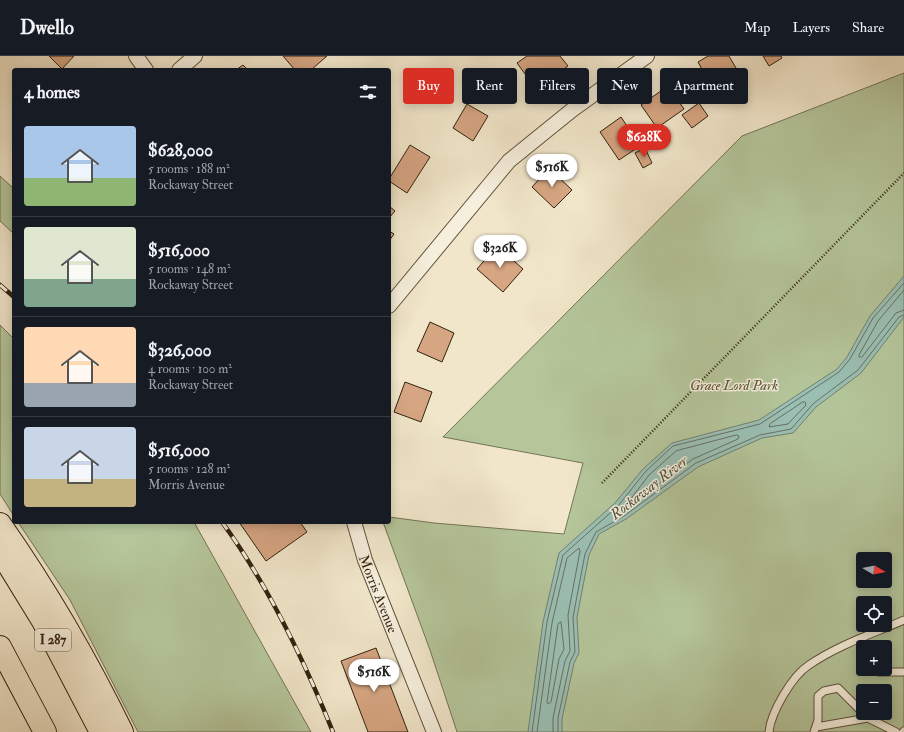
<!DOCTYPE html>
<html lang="en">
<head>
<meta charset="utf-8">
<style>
	body { margin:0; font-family:"IM FELL Double Pica",serif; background:#20242c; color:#f1f3f6; height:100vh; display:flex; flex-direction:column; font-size:15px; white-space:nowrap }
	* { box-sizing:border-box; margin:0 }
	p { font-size:13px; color:#9ea1a6 }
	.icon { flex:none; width:22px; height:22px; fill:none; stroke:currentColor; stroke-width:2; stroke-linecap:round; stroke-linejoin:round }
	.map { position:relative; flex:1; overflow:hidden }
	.details { position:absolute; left:12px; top:12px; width:379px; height:456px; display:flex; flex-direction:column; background:#171b24; border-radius:4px; box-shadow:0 2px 10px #0003 }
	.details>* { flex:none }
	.guide { position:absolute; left:403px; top:12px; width:380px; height:36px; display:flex; gap:8px }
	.needle { width:26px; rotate:99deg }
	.fabs { position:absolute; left:856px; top:496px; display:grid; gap:8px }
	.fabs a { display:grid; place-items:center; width:36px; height:36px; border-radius:4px; background:#171b24; box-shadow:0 2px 10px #0003; font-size:20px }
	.price { position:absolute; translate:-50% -34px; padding:0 9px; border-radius:14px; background:#fff; color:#222; font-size:13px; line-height:26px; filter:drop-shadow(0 1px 2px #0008) }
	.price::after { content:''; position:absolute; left:50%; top:24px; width:12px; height:9px; margin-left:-6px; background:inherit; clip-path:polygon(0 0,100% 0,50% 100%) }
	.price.selected { background:#d93025; color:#fff }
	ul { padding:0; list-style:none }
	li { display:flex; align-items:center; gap:12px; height:100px; padding:0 12px }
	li+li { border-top:1px solid #363941 }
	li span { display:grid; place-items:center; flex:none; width:112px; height:80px; border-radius:4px; color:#555 }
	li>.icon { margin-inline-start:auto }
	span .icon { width:48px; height:48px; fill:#fffc; stroke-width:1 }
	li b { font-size:17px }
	h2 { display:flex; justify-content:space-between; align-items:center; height:48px; padding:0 12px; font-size:17px }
	.tag { padding:0 14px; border-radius:4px; background:#171b24; box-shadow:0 2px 10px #0003; font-size:14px; line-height:36px }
	.tag.selected { background:#d93025; color:#fff }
	header { display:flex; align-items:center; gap:24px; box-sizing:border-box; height:56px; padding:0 20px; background:#171b24; border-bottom:1px solid #363941 }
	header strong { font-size:19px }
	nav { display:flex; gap:22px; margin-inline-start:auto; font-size:14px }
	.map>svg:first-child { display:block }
	.green { fill:#b5c69b; stroke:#737454; fill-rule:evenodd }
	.water { fill:#9bc0b5; stroke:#718172 }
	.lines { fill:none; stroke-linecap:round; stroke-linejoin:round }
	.shore { stroke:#667162; stroke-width:1 }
	.building { fill:#d6a582; stroke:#31220e }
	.service-casing { stroke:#61533d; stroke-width:9 }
	.minor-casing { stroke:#61533d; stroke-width:16 }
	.motorway-casing { stroke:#31220e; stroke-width:24 }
	.path { stroke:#31220e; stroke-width:2.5; stroke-dasharray:1 2; stroke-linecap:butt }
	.service { stroke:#f6efdd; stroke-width:7 }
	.minor { stroke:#f6efdd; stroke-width:14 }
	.motorway { stroke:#f1e6ca; stroke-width:22 }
	.rail-casing { stroke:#31220e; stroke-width:4.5 }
	.rail { stroke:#f6efdd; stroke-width:3; stroke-dasharray:9; stroke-linecap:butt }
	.labels { text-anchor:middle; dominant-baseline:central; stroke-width:3; stroke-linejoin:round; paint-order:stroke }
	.shield { fill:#f6efdd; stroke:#6c604c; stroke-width:1 }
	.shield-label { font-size:13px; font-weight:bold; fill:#31220e }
	.park-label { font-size:14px; font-style:italic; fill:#595338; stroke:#f6efdd }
	.street-label { font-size:14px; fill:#31220e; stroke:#f6efdd }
	.water-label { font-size:15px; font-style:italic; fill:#515140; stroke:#f6efdd }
</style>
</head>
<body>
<header>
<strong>Dwello</strong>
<nav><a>Map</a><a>Layers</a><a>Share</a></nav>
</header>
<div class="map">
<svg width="904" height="676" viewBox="0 0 904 676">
	<rect width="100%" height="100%" fill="#f1e6ca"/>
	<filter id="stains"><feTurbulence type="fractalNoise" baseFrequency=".005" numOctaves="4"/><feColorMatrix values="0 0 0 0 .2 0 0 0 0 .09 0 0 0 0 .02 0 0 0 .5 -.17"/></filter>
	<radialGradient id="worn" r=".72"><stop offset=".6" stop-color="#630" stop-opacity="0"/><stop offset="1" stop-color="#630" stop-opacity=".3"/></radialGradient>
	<path class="green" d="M904 17V676H457L430 594 383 466H389V461L434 467 564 478 583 407 443 381 742 80ZM863 503H885V525H863ZM863 547H885V569H863ZM863 591H885V613H863ZM863 635H885V657H863Z
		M0 120 14 133V178L0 165Z
		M0 269 14 283V460L0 438Z
		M18 466H194L311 676H138L70 544Z"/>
	<path class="water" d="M904 220V261L861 317 816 351 793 377 762 382 698 411 626 463 599 478 589 499 577 561 579 597 574 607 562 663V676H528L543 566 559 497 615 447 643 413 672 387 759 364 837 313 847 301 870 260Z"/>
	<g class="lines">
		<path class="shore" d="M904 234 878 265 859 299V301H862L896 257 904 254
			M803 346H805L806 349 788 368 769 371 770 368Z
			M737 379 739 380 738 383 693 403 630 449 627 448 649 419 676 395Z
			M561 566 564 593 559 603 551 646 548 648 547 646 558 568Z
			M532 676 547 566 563 499 618 450 646 415 673 390 760 368 839 316 850 303 873 262 904 227
			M537 676 552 567 567 502 579 492 580 495 568 559 570 595 565 605 553 662V676
			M558 676V662L570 606 575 596 573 561 585 498 596 476 624 460 696 407 760 379 791 373 814 347 858 314 899 261 904 259"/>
	</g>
	<path class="building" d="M49 0H74L62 13Z
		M283 0H327L311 14H295Z
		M527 0H560L568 10 536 33 517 7Z
		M708 0H729L736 12 709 26 698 6Z
		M763 0H781L782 2 769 10Z
		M243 9 248 14H236Z
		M668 30 684 53 657 72 641 49Z
		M699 47 708 60 692 72 682 59Z
		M467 48 488 60 473 85 453 72Z
		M621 61 640 90 619 104 600 76Z
		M410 89 430 101 407 137 389 125V123Z
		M645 92 652 107 643 112 635 97Z
		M549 112 572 134 554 152 532 131Z
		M389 150 395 155 389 162Z
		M389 175 394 178 389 185Z
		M497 190 523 213 503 236 477 213Z
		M430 266 454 277 442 306 417 295Z
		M405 326 432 336 421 366 394 356Z
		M239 466H300L307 476 266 505Z
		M376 592 408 676H368L341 605Z"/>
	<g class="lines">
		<defs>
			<path id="service" d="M862 582 865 591
				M876 613 878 616H904
				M816 671 868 662
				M769 676C771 656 792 620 809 609 838 589 872 578 904 564
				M814 676 818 664V640L824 635 838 632 868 662 896 676
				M903 676 904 675"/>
			<g id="minor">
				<path d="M136 0 146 14"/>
				<path d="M179 14 195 0"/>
				<path d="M389 250 509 105 572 54 647 0"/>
				<path id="s1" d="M354 466 365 504 434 676"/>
			</g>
			<path id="motorway" d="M0 468C46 534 87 604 122 676
				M0 495 43 565 101 676
				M0 591 45 676"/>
		</defs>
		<use href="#service" class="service-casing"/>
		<use href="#minor" class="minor-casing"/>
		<use href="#motorway" class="motorway-casing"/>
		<path class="path" d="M602 427 904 117"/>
		<use href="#service" class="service"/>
		<use href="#minor" class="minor"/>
		<use href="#motorway" class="motorway"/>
		<defs>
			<path id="rail" d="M0 229 14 241
				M222 466C268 529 304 604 333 676"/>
		</defs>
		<use href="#rail" class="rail-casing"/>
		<use href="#rail" class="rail"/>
	</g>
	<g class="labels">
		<rect class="shield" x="35" y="573" width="36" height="22" rx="3"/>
		<g class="shield-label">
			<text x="53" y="584">I 287</text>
		</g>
		<g class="park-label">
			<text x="734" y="329">Grace Lord Park</text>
		</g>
		<g class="street-label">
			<text stroke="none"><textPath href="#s1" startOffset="76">Morris Avenue</textPath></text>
		</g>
		<g class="water-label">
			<text transform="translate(649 432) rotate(-38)">Rockaway River</text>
		</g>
	</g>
	<rect width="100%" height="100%" filter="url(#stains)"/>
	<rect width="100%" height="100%" fill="url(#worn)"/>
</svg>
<div class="fabs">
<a><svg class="needle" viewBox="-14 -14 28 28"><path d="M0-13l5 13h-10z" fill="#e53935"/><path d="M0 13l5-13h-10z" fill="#9ea1a6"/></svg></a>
<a><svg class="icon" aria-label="locate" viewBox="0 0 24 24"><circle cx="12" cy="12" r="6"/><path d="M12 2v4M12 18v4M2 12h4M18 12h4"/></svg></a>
<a>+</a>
<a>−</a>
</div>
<b class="price selected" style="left:644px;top:102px">$628K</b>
<b class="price" style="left:552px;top:132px">$516K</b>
<b class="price" style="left:500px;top:213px">$326K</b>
<b class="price" style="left:374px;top:637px">$516K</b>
<div class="guide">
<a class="tag selected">Buy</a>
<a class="tag">Rent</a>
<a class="tag">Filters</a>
<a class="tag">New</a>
<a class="tag">Apartment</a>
</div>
<section class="details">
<h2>4 homes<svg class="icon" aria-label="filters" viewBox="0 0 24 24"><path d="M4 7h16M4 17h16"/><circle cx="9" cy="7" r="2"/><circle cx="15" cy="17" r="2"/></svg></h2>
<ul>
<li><span style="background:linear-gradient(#a9c7e8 65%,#8fb573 0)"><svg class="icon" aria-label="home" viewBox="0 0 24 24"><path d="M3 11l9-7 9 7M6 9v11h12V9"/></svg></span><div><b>$628,000</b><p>5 rooms · 188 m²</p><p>Rockaway Street</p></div></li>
<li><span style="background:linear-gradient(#dfe7d0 65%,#7fa58c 0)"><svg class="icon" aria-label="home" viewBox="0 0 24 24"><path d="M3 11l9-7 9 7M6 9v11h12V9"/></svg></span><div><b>$516,000</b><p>5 rooms · 148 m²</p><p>Rockaway Street</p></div></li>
<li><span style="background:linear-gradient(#ffd9b3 70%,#9aa5b1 0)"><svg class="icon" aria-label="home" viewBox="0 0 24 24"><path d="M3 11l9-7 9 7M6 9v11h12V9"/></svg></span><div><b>$326,000</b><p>4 rooms · 100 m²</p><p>Rockaway Street</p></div></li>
<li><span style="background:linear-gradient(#c9d6e8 65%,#c2b280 0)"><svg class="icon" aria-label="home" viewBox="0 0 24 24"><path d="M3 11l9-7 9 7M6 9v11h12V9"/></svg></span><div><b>$516,000</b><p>5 rooms · 128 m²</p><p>Morris Avenue</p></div></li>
</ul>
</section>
</div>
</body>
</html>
